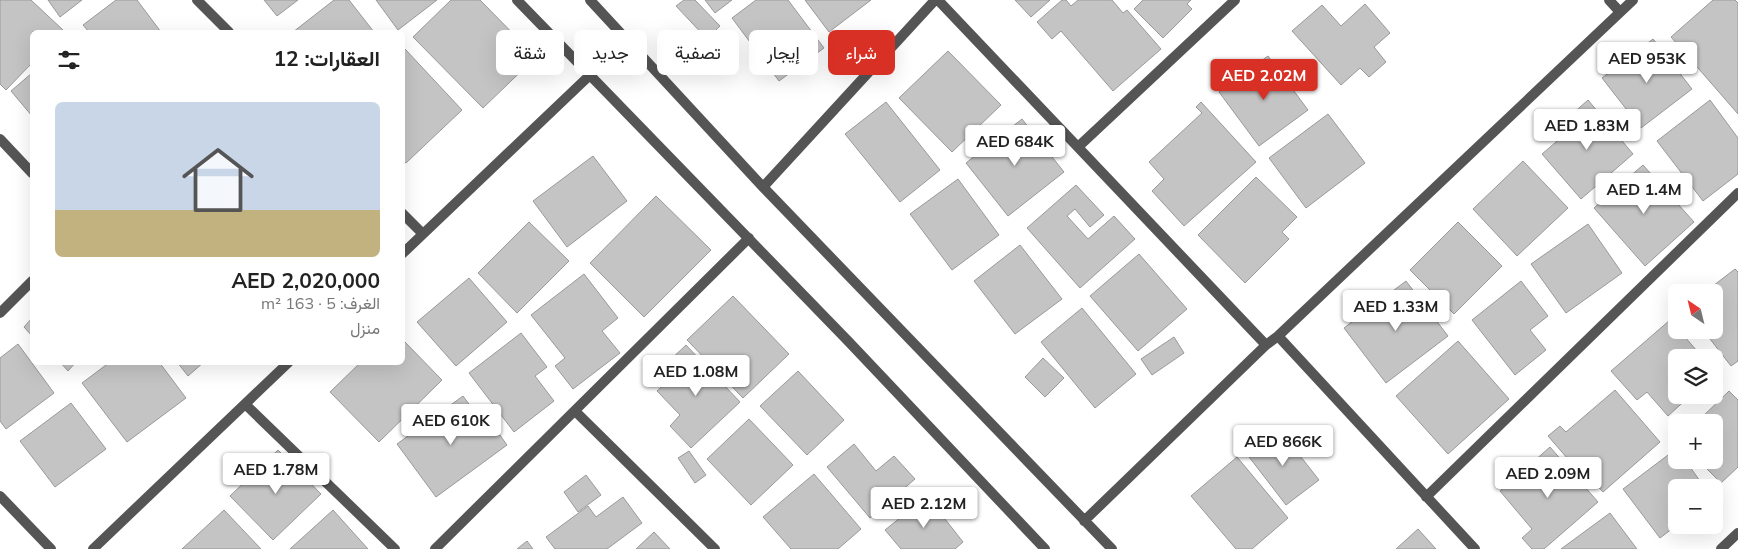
<!DOCTYPE html>
<html lang="ar">
<head>
<meta charset="utf-8">
<style>
	body { margin:0; font-family:Mulish,Vazirmatn,sans-serif; background:#f2f2f2; color:#222; direction:rtl; height:100vh; display:flex; flex-direction:column; font-size:19px; white-space:nowrap }
	* { box-sizing:border-box; margin:0 }
	p { font-size:16px; color:#767676 }
	.icon { flex:none; width:28px; height:28px; fill:none; stroke:currentColor; stroke-width:2; stroke-linecap:round; stroke-linejoin:round }
	.map { position:relative; flex:1; overflow:hidden; direction:ltr }
	.details { position:absolute; left:30px; top:30px; width:375px; height:335px; display:flex; flex-direction:column; background:#fff; border-radius:8px; box-shadow:0 5px 20px #0002; direction:rtl }
	.details>* { flex:none }
	.guide { position:absolute; left:420px; top:30px; width:475px; height:45px; direction:rtl; display:flex; gap:10px }
	.needle { width:32px; rotate:325deg }
	.fabs { position:absolute; left:1668px; top:284px; display:grid; gap:10px }
	.fabs a { display:grid; place-items:center; width:55px; height:55px; border-radius:8px; background:#fff; box-shadow:0 5px 20px #0002; font-size:25px }
	.price { position:absolute; translate:-50% -42px; padding:0 11px; border-radius:5px; background:#fff; color:#222; font-size:16px; line-height:32px; filter:drop-shadow(0 1px 2px #0008) }
	.price::after { content:''; position:absolute; left:50%; top:30px; width:15px; height:11px; margin-left:-8px; background:inherit; clip-path:polygon(0 0,100% 0,50% 100%) }
	.price.current { background:#d93025; color:#fff }
	ul { padding:0; list-style:none }
	li { display:grid; align-content:center; gap:10px; height:265px; padding:0 25px }
	li+li { border-top:1px solid #e0e0e0 }
	li span { display:grid; place-items:center; height:155px; border-radius:8px; color:#555 }
	li>.icon { margin-inline-start:auto }
	span .icon { width:90px; height:90px; fill:#fffc; stroke-width:1 }
	li b { font-size:21px }
	h2 { display:flex; justify-content:space-between; align-items:center; height:60px; padding:0 25px; font-size:21px }
	.pill { padding:0 18px; border-radius:8px; background:#fff; box-shadow:0 5px 20px #0002; font-size:18px; line-height:45px }
	.pill.current { background:#d93025; color:#fff }
	.map>svg:first-child { display:block }
	.building { fill:#c4c4c4; stroke:#999 }
	.lines { fill:none; stroke-linecap:round; stroke-linejoin:round }
	.street { stroke:#555; stroke-width:10 }
</style>
</head>
<body>
<div class="map">
<svg width="1738" height="549" viewBox="0 0 1738 549">
	<rect width="100%" height="100%" fill="#fff"/>
	<path class="building" d="M0 0H31L63 30 61 32H32V63L6 90 0 84Z
		M48 0H82L60 17Z
		M116 0H137L161 32H89L83 25Z
		M264 0H298L277 16Z
		M334 0H349L374 32H293Z
		M376 0H437L398 30Z
		M451 0H480L536 57 483 108 413 37Z
		M684 0H695L720 26 707 39 676 6Z
		M705 0H732L715 13Z
		M756 0H788L824 48 779 81 732 18Z
		M805 0H871L829 32Z
		M1015 0H1050L1031 17Z
		M1062 0H1066L1071 6 1078 0H1112L1123 13 1127 10 1161 49 1113 91 1061 31 1052 39 1037 22Z
		M1143 0H1191L1187 4 1192 9 1163 38 1134 9Z
		M1713 0H1735L1738 3V114L1671 37Z
		M1365 4 1390 33 1374 47 1386 62 1369 77 1360 68 1341 85 1292 31 1322 5 1341 26Z
		M1653 39 1692 89 1641 128 1602 78Z
		M405 49 462 110 406 163 402 160V51Z
		M948 51 1001 105 952 152 899 98Z
		M1268 56 1308 110 1259 146 1219 92Z
		M32 73V116L11 91Z
		M1588 100 1633 154 1581 199 1542 154 1569 131 1562 123Z
		M1710 100 1738 138V174L1703 201 1657 141Z
		M886 102 940 170 900 202 845 134Z
		M1201 102 1256 162 1184 226 1152 191 1164 179 1149 162 1202 113 1196 107Z
		M1328 114 1365 163 1306 208 1269 158Z
		M1022 119 1064 172 1008 216 966 163Z
		M593 156 627 201 567 247 533 201Z
		M1523 161 1568 208 1517 256 1473 209Z
		M1643 165 1694 222 1645 266 1594 208Z
		M1256 177 1297 217 1282 232 1289 239 1245 283 1198 235Z
		M958 179 999 235 952 270 910 214Z
		M1076 185 1104 215 1090 227 1075 209 1067 216 1088 239 1114 216 1135 239 1080 288 1027 228Z
		M656 196 711 250 644 317 590 263Z
		M529 222 569 261 517 313 478 273Z
		M1458 222 1502 266 1454 314 1410 270Z
		M1588 224 1622 273 1566 313 1531 264Z
		M1020 245 1062 299 1015 334 974 281Z
		M1139 254 1187 309 1138 351 1090 296Z
		M1735 269 1738 272V361L1731 366 1703 330H1714V292H1705Z
		M584 274 618 318 602 331 620 353 573 389 555 366 565 358 531 315Z
		M469 278 507 322 456 366 417 322Z
		M1406 281 1448 336 1386 383 1344 328Z
		M1521 281 1548 316 1530 330 1546 350 1515 375 1472 320Z
		M733 296 789 354 743 398 687 340Z
		M1082 308 1136 374 1095 408 1041 342Z
		M32 318V336L24 327Z
		M1670 320 1676 330H1679L1703 358H1676V395H1691L1668 416 1647 392 1637 400 1611 371Z
		M521 333 547 367 535 376 554 401 514 432 469 373Z
		M1174 337 1184 353 1152 375 1141 359Z
		M402 339 442 380 379 442 330 392 361 362H402Z
		M1458 341 1509 399 1448 454 1396 396Z
		M18 344 54 393 6 429 0 421V358Z
		M686 345 740 402 691 448 670 426 680 415 657 391 677 373 667 363Z
		M1043 358 1064 378 1045 397 1025 377Z
		M60 362H76L68 371Z
		M110 362H159L186 398 127 442 82 383Z
		M177 362H204L188 376Z
		M798 371 844 420 807 455 760 406Z
		M1615 390 1660 442 1603 492 1591 479 1588 482 1548 436 1560 426 1566 432Z
		M1729 391 1738 400V467L1721 483 1698 460H1714V422H1697Z
		M463 396 489 431 494 427 507 445 436 497 397 444Z
		M71 403 106 449 55 487 20 441Z
		M749 419 793 465 751 505 707 459Z
		M1279 429 1319 480 1286 505 1246 453Z
		M854 444 876 471 894 456 915 479 870 518 827 467Z
		M1550 447 1598 502 1544 549H1532L1522 538 1532 529 1500 491Z
		M1676 449V460H1685L1705 488H1676L1677 525 1660 538 1623 489Z
		M278 450 321 494 273 540 230 496Z
		M689 451 706 475 695 483 678 458Z
		M1237 457 1288 518 1252 549H1236L1191 496Z
		M814 474 861 529 838 549H791L763 517Z
		M586 475 601 495 578 512 564 492Z
		M927 496 963 542 955 549H901L885 530Z
		M623 497 642 523 607 549H555L546 537 588 506 596 517Z
		M224 510 261 549H182Z
		M333 510 368 549H290Z
		M1610 513 1637 549H1561Z
		M1418 529 1436 549H1396Z
		M654 532 670 549H636Z
		M527 541 533 549H517Z"/>
	<g class="lines">
		<path class="street" d="M197 0 229 32
			M517 0 849 342 1045 549
			M590 0 763 187 1112 549
			M938 0 1266 345
			M1609 0 1620 12
			M0 139 32 173
			M1078 147 1235 0
			M763 187 935 0
			M402 213 423 234
			M402 254 590 75
			M0 313 32 281
			M1278 336 1475 549
			M245 404 395 549
			M575 411 715 549
			M0 496 51 549
			M1426 497 1738 193
			M1084 521 1266 345 1278 336 1633 0
			M93 549 289 362
			M435 549 749 238
			M1721 549 1738 533"/>
	</g>
</svg>
<div class="fabs">
<a><svg class="needle" viewBox="-14 -14 28 28"><path d="M0-13l5 13h-10z" fill="#e53935"/><path d="M0 13l5-13h-10z" fill="#767676"/></svg></a>
<a><svg class="icon" aria-label="layers" viewBox="0 0 24 24"><path d="M12 4l9 5-9 5-9-5zM3 14l9 5 9-5"/></svg></a>
<a>+</a>
<a>−</a>
</div>
<b class="price" style="left:1647px;top:84px">AED 953K</b>
<b class="price current" style="left:1264px;top:101px">AED 2.02M</b>
<b class="price" style="left:1587px;top:151px">AED 1.83M</b>
<b class="price" style="left:1015px;top:167px">AED 684K</b>
<b class="price" style="left:1644px;top:215px">AED 1.4M</b>
<b class="price" style="left:1396px;top:332px">AED 1.33M</b>
<b class="price" style="left:696px;top:397px">AED 1.08M</b>
<b class="price" style="left:451px;top:446px">AED 610K</b>
<b class="price" style="left:1283px;top:467px">AED 866K</b>
<b class="price" style="left:276px;top:495px">AED 1.78M</b>
<b class="price" style="left:1548px;top:499px">AED 2.09M</b>
<b class="price" style="left:924px;top:529px">AED 2.12M</b>
<div class="guide">
<a class="pill current">شراء</a>
<a class="pill">إيجار</a>
<a class="pill">تصفية</a>
<a class="pill">جديد</a>
<a class="pill">شقة</a>
</div>
<section class="details">
<h2>العقارات: 12<svg class="icon" aria-label="filters" viewBox="0 0 24 24"><path d="M4 7h16M4 17h16"/><circle cx="9" cy="7" r="2"/><circle cx="15" cy="17" r="2"/></svg></h2>
<ul>
<li><span style="background:linear-gradient(#c9d6e8 70%,#c2b280 0)"><svg class="icon" aria-label="home" viewBox="0 0 24 24"><path d="M3 11l9-7 9 7M6 9v11h12V9"/></svg></span><div><b>AED 2,020,000</b><p>الغرف: 5 · 163 m²</p><p>منزل</p></div></li>
</ul>
</section>
</div>
</body>
</html>
